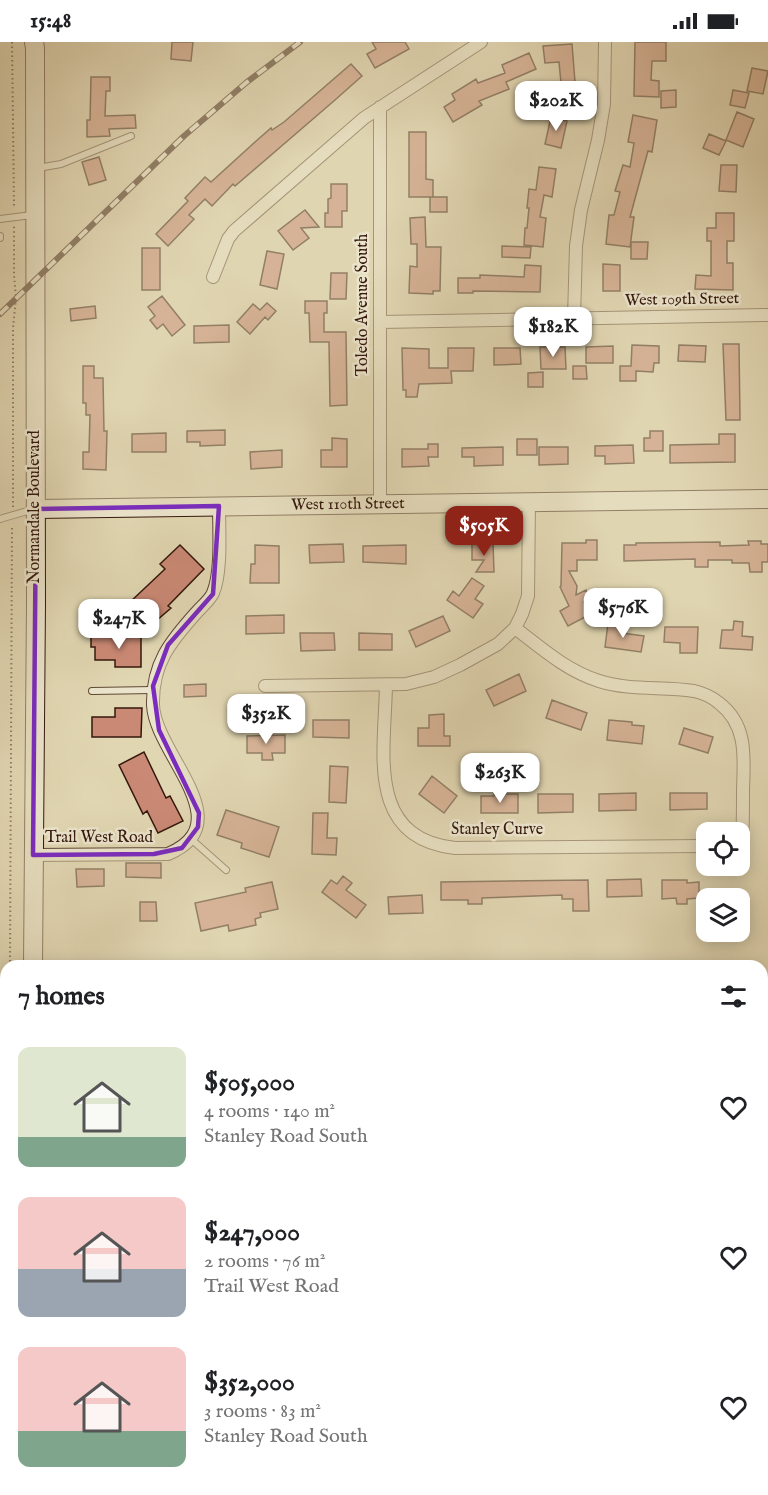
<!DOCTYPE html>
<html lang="en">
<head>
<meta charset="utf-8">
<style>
	body { margin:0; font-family:"IM FELL English",serif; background:#f2f2f2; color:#202124; height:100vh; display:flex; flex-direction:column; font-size:22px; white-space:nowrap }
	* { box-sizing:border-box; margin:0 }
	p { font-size:20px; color:#757577 }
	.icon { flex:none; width:33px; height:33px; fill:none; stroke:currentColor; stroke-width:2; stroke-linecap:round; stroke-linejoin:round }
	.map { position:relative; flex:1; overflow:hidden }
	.sheet { position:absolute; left:0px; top:918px; width:768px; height:536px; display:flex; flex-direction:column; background:#fff; border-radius:18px 18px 0 0; box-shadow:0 3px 15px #0003 }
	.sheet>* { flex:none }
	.tools { position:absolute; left:696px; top:780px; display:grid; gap:12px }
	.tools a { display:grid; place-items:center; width:54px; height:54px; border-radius:12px; background:#fff; box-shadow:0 3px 15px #0003; font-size:30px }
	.price { position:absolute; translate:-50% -51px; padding:0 14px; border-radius:12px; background:#fff; color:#222; font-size:20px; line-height:39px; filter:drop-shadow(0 2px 3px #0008) }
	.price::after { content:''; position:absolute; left:50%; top:36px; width:18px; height:14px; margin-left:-9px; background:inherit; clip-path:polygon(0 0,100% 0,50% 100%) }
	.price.on { background:#8f2418; color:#fff }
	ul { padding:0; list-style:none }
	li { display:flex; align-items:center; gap:18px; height:150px; padding:0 18px }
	li span { display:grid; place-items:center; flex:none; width:168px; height:120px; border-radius:12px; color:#555 }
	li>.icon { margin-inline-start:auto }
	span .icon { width:72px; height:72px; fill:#fffc; stroke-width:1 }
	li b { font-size:26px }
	h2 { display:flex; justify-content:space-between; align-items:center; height:72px; padding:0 18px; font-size:26px }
	.status { display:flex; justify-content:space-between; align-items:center; height:42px; padding:0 30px; background:#fff; direction:ltr }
	.status svg { height:16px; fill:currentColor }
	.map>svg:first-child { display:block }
	.building { fill:#ca8975; stroke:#34180d; stroke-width:1.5 }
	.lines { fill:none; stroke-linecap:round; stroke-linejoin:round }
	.lane-casing { stroke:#5f4836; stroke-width:8 }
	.street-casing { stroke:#5f4836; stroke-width:14 }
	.secondary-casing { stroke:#34180d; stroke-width:20 }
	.path { stroke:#34180d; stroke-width:2; stroke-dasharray:1.5 3; stroke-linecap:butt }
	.lane { stroke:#ebe4cc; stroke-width:6 }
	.street { stroke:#ebe4cc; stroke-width:12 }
	.secondary { stroke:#ebe4cc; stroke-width:18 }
	.rail-casing { stroke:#34180d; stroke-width:6 }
	.rail { stroke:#ebe4cc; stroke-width:4; stroke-dasharray:11; stroke-linecap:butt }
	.marked { fill:none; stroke:#7b2cbf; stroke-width:4.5; stroke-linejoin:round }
	.labels { text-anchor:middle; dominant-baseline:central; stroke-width:5; stroke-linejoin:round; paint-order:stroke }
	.street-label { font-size:16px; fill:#34180d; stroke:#ebe4cc }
</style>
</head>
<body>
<div class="status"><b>15:48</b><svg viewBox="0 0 49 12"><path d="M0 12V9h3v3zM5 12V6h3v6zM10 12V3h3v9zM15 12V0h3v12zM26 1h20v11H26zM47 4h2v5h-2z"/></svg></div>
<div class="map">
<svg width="768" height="1453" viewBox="0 0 768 1453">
	<rect width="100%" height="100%" fill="#e0d6b1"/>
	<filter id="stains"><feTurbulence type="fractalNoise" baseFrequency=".00333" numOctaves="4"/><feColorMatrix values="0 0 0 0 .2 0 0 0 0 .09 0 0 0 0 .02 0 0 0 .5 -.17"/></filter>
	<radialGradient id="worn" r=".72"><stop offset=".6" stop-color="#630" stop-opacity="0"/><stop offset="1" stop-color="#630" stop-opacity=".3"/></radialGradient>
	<path class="building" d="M172 0H193L191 19 171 17Z
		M372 0H405L409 7 375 26 367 12 376 7Z
		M635 0H666V19H652L651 38 659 39V55L634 54Z
		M572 2 575 40 561 41 559 20 545 21 543 4Z
		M529 11 536 27 506 40 509 47 479 59 482 63 453 80 444 65 455 58 452 52 476 37 478 41 505 31 502 23Z
		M351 22 362 34 335 58 235 144 233 142 212 164 205 157 189 173 194 177 168 204 156 192 188 159 185 156 205 135 211 140 255 100 271 86 272 88 284 80Z
		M752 26 768 29 763 52 747 49Z
		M91 35H110V49H106L105 74 135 73 136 86 109 87 110 94 87 95V78H90Z
		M676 48V65L661 66V49Z
		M733 48 749 51 745 66 730 63Z
		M737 70 754 77 743 105 726 98Z
		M633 73 657 78 652 110 648 109 630 175H634L630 205 606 202 609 173H614L620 150 615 149 623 123 630 125 634 101 628 100Z
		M551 75 567 79 561 106 545 102Z
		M409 90H426V137L433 138V155H409Z
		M709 92 726 99 719 113 703 106Z
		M99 115 106 138 89 143 82 120Z
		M721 123H737L736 150 719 149Z
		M539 125 556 127 552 155 544 153 540 175 546 176 543 205 524 203 525 186H527L529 166H527L529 147 536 148Z
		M331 142H347V169H342V185H325V171H328V157L331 156Z
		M430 155H447V170H430Z
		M305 168 319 185 301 186 309 196 293 208 278 189Z
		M716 171H734V199H727V221H733V248L695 247 696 233 711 234V199H707V186H716Z
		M425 175 426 205H441L440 249H433V252L409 251 410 224 417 225V202H411L410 176Z
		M631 200H648L647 217H631Z
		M502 204 531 205 530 216 502 215Z
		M142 206H160V248H142Z
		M267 209 284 212 277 247 260 243Z
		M603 222 620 223V249H603Z
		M525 223 541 224 540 250 473 249V251H458V236H480V233L524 235Z
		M331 231H347L346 257H330Z
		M162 254 185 283 172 294 163 282 157 287 150 278 155 274 148 265Z
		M305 259H327V271H324V290H346L347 363 330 364 329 300H310L309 271H305Z
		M267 261 276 269 268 278 265 275 250 292 237 280 253 262 260 268Z
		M95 264 96 276 71 279 70 267Z
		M229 283V300L194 301V284Z
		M723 302H739L740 378H726Z
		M632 303 659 304V321H654L653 330 636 329V339H620V324H631Z
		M679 303 706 304 705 320 678 319Z
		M613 304V321H586V305Z
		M540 305H565L566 327H541Z
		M402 306 429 307V326H448V306H474L473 329H451L452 341 419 342 417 355H406V348H403Z
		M494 306H520L521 322 494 323Z
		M83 324H94V336H103L104 389H107L106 428 83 427V410H89L90 373H86V361H83Z
		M573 324H586L587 337H573Z
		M543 330V345H528V331Z
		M225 388V403L200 404V400H187V389Z
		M650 389H663V409H644V396H650Z
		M166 391V410H132V392Z
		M719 392H735V420L670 421V403L719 402Z
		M332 396 347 397V425H321V408H332Z
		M517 397H537V413H517Z
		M428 402H438V415H428L429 424 402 425V407H428Z
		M633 403 634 421 605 422V414H595V404Z
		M503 405V423L474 424V415H462V406Z
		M539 405H568V422L539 423Z
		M282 408V425L251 427 250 410Z
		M586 498H597V518H577V529H569L577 544 576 553 586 548 590 557 584 560 591 572 568 584 560 569 569 564 560 545 561 544 562 501H586Z
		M748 499H761V502H768V520H762V530H750L749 521H732V518H708V525H695V517L624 519V503H636V501L720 500V504L749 503Z
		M493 501 494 530H476L484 518H472V502Z
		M343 502 344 520 310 521 309 503Z
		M180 503 204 527 168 564 171 566 150 584 128 562 165 527 160 522Z
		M255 503 279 504V541H250L251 522H255Z
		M406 503V522L363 520V504Z
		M472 536 484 544 475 557 483 562 473 576 447 558 453 549 459 554Z
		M284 573V591L246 592V574Z
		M443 574 450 589 416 605 409 589Z
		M734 579 743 580 742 594 753 595 752 608 720 606 722 588H733Z
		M608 581 623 583 622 591 644 594 641 610 605 605Z
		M665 585H698L697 611H680V601L664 600Z
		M300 591H334L335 608 301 609Z
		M359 591 392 592V608H359Z
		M91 595H141V625H115V618H95V605H91Z
		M519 632 526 649 494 664 486 648Z
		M206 642V654L184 655V643Z
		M552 658 587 671 581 688 546 676Z
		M115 666H142L141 695H92V675H115Z
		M444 672V694H450V704H418V686H429V673Z
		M313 678H349V696L313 695Z
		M609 678 632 680V683L644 684 642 702 607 698Z
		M684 686 713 695 708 711 679 702Z
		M285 693V711H272L273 718H262V711H247V694Z
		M144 710 166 756 170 754 183 779 158 791 147 769 143 772 119 723Z
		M330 724 348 725 346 761 329 760Z
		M432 734 457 754 444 771 419 752Z
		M636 751V768L599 769V752Z
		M670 751H707V767L670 768Z
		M494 752H518V771H481V754H494Z
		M538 752H573V770L538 771Z
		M226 768 279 785 269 815 241 806 242 801 217 793Z
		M313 771H328L327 796H337L336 813 312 812Z
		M126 821H161V836L126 835Z
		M76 827H104V844L77 845Z
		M343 834 352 841 346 848 366 863 356 876 322 850 331 838 337 842Z
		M641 837 642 854 607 855V838Z
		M588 838 589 869H573V857H562V853L482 856V862H468V858H441V840Z
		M662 838H687V841L699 840V856L687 857V862H677L676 856 662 857Z
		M272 840 278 867 260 871 261 875 255 877 256 883 229 889 228 883 201 889 195 861 246 850 245 846Z
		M422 853 423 871 389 872 388 855Z
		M140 860H156L157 879H140Z"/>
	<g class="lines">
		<defs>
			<path id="lane" d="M38 126 61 122 131 94
				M0 177 32 173
				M0 194V196
				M0 477 34 467
				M92 649 153 648
				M191 797 226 828"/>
			<path id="street" d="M380 65V462
				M213 235 228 197 234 189 364 76 481 0
				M574 276 576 204 581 168 598 98 604 62 605 0
				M380 280 768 273
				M515 586C541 606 567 629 599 639 631 649 663 644 694 649 703 651 712 655 719 661 748 683 744 716 743 748 743 767 743 785 742 803H740
				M386 643C385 709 365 796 455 806L706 804
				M265 644 406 642 434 635 460 623 498 602 515 586 522 572 528 554 529 460
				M33 813 168 812C242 781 155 712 153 663 152 622 170 600 196 571 201 565 210 558 213 551 222 530 219 487 219 464
				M762 1168H768
				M0 1169H6
				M341 1448V1453
				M589 1448 591 1453
				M156 1453V1448
				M743 1453 745 1448"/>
			<g id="secondary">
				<path id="s1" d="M36 467 768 457"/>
				<path d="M33 924 36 560 35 6 34 0"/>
				<path d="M32 1453V1448"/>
			</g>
		</defs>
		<use href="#lane" class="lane-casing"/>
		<use href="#street" class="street-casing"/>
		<use href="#secondary" class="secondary-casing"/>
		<path class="path" d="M12 0 14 165
			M13 465V286L16 256 14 233V183
			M10 924 12 483
			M7 1453V1448"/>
		<use href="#lane" class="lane"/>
		<use href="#street" class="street"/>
		<use href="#secondary" class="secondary"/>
		<defs>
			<path id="rail" d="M0 272 184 94 247 40 300 0"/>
		</defs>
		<use href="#rail" class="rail-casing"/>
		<use href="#rail" class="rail"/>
	</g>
	<path d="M0 0H768V1453H0ZM219 464 213 552 168 603 153 644 159 688 199 771 198 785 182 806 154 812 33 813 36 467Z" fill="#e0d6b1" fill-opacity=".55" fill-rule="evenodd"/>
	<path class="marked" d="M219 464 213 552 168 603 153 644 159 688 199 771 198 785 182 806 154 812 33 813 36 467Z"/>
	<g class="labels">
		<g class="street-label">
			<text transform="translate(682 258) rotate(-1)">West 109th Street</text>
			<text transform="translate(363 263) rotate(-90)">Toledo Avenue South</text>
			<text stroke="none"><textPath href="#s1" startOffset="312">West 110th Street</textPath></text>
			<text transform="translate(35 465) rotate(-90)">Normandale Boulevard</text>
			<text x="497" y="788">Stanley Curve</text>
			<text x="99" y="796">Trail West Road</text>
		</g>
	</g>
	<rect width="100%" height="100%" filter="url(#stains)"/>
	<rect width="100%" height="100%" fill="url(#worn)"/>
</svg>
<div class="tools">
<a><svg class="icon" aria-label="locate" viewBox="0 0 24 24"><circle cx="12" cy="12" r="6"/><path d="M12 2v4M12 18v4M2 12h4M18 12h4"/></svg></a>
<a><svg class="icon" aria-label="layers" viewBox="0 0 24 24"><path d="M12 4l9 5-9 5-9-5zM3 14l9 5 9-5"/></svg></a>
</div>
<b class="price" style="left:556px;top:90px">$202K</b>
<b class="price" style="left:553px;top:316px">$182K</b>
<b class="price on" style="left:484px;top:515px">$505K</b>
<b class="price" style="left:623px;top:597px">$576K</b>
<b class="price" style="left:119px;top:608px">$247K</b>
<b class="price" style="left:266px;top:703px">$352K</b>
<b class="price" style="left:500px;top:762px">$263K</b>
<section class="sheet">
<h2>7 homes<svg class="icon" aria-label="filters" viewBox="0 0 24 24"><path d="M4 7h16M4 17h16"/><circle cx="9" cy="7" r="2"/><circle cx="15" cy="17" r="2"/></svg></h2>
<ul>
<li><span style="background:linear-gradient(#dfe7d0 75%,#7fa58c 0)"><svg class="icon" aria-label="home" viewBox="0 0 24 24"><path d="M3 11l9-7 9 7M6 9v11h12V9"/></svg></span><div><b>$505,000</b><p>4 rooms · 140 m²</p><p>Stanley Road South</p></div><svg class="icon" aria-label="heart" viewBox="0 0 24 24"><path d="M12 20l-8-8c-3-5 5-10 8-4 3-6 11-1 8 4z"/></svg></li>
<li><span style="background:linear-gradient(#f6c9c9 60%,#9aa5b1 0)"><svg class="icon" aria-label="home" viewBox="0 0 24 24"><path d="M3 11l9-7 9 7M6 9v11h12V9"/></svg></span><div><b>$247,000</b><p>2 rooms · 76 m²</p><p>Trail West Road</p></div><svg class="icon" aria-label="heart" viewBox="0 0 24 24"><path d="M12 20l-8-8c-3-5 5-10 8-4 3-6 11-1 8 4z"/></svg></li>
<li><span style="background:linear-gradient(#f6c9c9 70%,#7fa58c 0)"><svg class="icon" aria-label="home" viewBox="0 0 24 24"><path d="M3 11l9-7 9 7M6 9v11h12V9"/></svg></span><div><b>$352,000</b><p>3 rooms · 83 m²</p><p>Stanley Road South</p></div><svg class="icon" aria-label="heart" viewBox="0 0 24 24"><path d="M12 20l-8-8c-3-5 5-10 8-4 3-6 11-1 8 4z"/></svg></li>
</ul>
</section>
</div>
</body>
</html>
